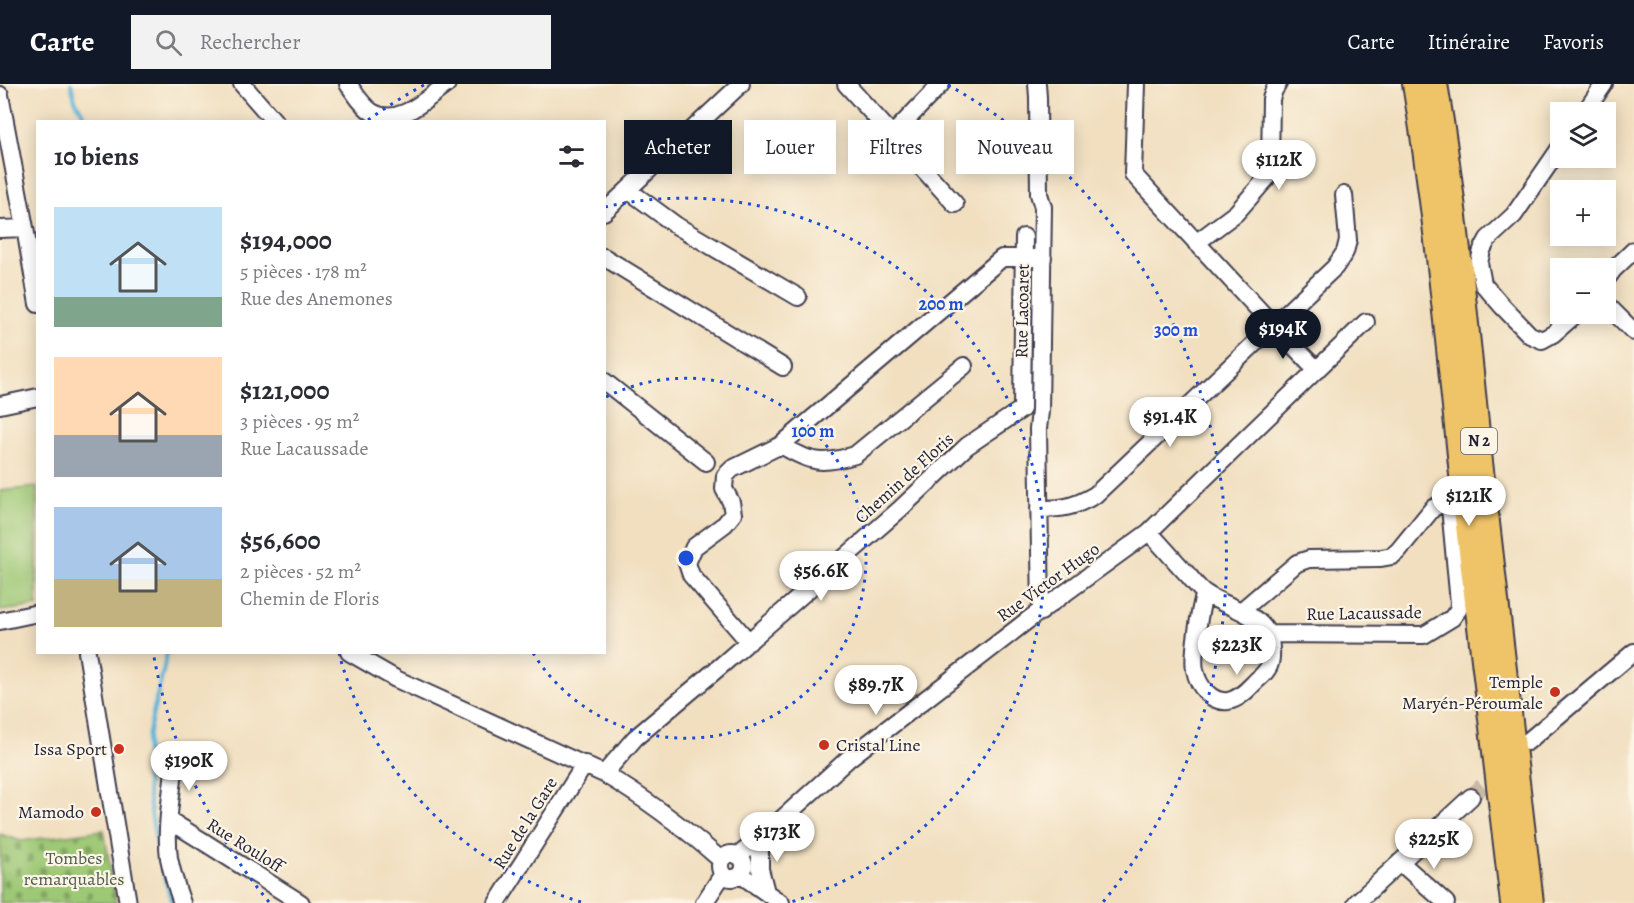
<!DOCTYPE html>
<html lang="fr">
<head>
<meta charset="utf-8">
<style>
	body { margin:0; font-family:Alegreya,serif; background:#f2f2f3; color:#2b2b33; height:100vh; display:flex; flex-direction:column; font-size:22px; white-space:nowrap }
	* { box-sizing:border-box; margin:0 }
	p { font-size:20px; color:#7c7c81 }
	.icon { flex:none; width:33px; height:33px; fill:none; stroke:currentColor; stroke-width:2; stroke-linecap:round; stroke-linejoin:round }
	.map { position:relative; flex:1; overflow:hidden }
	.panel { position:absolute; left:36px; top:36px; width:570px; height:534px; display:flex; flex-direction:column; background:#fff; border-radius:0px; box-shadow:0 3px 15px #0003 }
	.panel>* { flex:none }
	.top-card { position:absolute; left:624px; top:36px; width:570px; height:54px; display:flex; gap:12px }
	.tools { position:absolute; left:1550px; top:18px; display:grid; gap:12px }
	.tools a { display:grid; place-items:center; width:66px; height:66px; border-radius:0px; background:#fff; box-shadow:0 3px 15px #0003; font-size:30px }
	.price { position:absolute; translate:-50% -51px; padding:0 14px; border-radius:21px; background:#fff; color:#222; font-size:20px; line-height:39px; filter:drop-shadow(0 2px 3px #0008) }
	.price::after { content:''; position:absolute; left:50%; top:36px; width:18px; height:14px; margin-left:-9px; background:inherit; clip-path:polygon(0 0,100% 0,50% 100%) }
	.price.active { background:#111827; color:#fff }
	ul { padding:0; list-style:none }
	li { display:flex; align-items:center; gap:18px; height:150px; padding:0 18px }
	li span { display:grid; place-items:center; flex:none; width:168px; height:120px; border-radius:0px; color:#555 }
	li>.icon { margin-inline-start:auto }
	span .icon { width:72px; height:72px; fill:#fffc; stroke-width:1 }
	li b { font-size:26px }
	h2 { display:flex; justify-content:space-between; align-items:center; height:72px; padding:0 18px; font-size:26px }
	.chip { padding:0 21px; border-radius:0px; background:#fff; box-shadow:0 3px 15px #0003; font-size:21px; line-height:54px }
	.chip.active { background:#111827; color:#fff }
	header { display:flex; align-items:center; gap:36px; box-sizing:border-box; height:84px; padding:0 30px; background:#111827; color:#fff }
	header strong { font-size:28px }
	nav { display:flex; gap:33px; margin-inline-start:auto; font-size:21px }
	.search { width:420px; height:54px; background:#f2f2f3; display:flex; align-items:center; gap:15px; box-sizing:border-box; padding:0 21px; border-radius:0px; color:#7c7c81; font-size:22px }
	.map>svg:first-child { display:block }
	.cemetery { fill:url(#cemetery-stones); stroke:#607558; stroke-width:1.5 }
	.pitch { fill:#9dc875; stroke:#607558; stroke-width:1.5 }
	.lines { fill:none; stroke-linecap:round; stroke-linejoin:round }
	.stream { stroke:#5ab3d8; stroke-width:4 }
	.minor-tunnel { stroke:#c8b9a5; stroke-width:16; stroke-dasharray:16 8; stroke-linecap:butt }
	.minor-casing { stroke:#413e4f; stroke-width:20 }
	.highway-casing { stroke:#413e4f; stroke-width:26 }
	.minor { stroke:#fff; stroke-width:16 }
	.highway { stroke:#efc469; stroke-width:22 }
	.ring { fill:none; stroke:#1d4ed8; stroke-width:3; stroke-dasharray:3 6 }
	.poi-dot { fill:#c8321e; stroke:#fcf5e5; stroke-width:2 }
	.labels { text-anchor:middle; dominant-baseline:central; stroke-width:4.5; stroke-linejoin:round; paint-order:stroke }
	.shield { fill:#fcf5e5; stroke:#63616e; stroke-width:1.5 }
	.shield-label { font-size:16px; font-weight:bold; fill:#22223b }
	.street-label { font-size:18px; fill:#22223b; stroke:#fcf5e5 }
	.poi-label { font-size:18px; fill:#22223b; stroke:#fcf5e5; text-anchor:end }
	.park-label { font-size:18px; fill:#4d5c4f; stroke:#fcf5e5 }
	.centre { fill:#1d4ed8; stroke:#fcf5e5; stroke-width:3 }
	.ring-label { font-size:18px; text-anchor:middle; font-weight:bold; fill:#1d4ed8; stroke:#fcf5e5; stroke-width:4.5; stroke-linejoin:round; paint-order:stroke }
</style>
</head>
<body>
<header>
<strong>Carte</strong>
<div class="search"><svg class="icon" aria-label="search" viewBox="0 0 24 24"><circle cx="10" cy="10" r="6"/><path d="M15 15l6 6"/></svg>Rechercher</div>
<nav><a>Carte</a><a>Itinéraire</a><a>Favoris</a></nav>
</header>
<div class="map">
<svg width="1634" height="819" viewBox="0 0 1634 819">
	<defs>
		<pattern id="cemetery-stones" width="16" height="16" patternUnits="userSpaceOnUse" patternTransform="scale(1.5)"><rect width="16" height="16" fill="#9dc875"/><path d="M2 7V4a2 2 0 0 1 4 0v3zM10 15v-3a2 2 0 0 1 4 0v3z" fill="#80a261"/></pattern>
	</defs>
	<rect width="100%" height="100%" fill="#fcf5e5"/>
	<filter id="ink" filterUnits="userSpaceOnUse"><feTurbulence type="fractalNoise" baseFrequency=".0167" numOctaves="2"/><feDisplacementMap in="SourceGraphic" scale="12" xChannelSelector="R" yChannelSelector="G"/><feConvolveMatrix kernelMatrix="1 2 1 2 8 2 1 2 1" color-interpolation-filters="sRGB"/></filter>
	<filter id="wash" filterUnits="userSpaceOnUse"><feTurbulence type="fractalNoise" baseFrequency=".008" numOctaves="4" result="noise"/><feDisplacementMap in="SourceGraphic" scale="24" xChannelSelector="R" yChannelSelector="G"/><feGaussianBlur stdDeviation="1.35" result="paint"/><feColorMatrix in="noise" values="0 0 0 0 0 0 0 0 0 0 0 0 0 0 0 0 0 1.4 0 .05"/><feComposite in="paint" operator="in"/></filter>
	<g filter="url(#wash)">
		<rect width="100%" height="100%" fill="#f1dfc0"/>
		<path class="cemetery" d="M104 746 116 819H0V750L21 757Z"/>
		<path class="pitch" d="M37 403V522L0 527V407Z"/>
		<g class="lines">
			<path class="stream" d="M71 0 75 16 88 38
				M167 568C162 598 152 626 148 655 143 691 150 725 157 761 161 780 165 801 173 819"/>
		</g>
	</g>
	<g filter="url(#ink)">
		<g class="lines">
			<path class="minor-tunnel" d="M1471 713 1503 682"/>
			<defs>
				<path id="minor" d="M242 0 275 38
					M348 0C355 9 362 22 372 28 399 44 427 14 447 0
					M846 0 955 120
					M1037 0 1038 13 1039 110 1043 123 1040 327 1038 345 1041 528
					M1136 0 1133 90 1273 241 1317 286
					M0 11 25 144 38 220
					M1585 28 1604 0
					M892 51 941 0
					M1560 64 1514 131 1488 155 1482 166 1479 179 1483 200 1502 222 1530 251 1542 256 1553 250 1576 230
					M628 106 677 142 798 213
					M604 128 741 0
					M0 145 25 144
					M1196 159 1236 129 1266 95 1270 83 1271 15 1274 6 1278 0
					M604 173 783 283
					M1605 197 1613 186 1634 166
					M1605 219 1634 248
					M604 297 706 378
					M0 321 38 313
					M1022 325 1024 153
					M781 361C811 379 822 381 855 371L964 282
					M1039 425C1063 425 1074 423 1095 411L1335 183 1345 168 1348 156 1344 111
					M1149 448C1163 463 1176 478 1189 492 1194 498 1199 505 1205 509 1229 526 1270 529 1271 565 1272 580 1269 586 1257 596 1249 604 1240 615 1228 617 1211 619 1198 602 1195 586 1192 573 1200 522 1205 509
					M1241 527 1297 479 1309 475 1381 474 1392 472 1398 467 1433 424 1442 420 1450 423 1459 519 1458 526 1452 534 1424 551 1268 550
					M0 537 38 529
					M749 558 691 491 687 479 694 463 725 440 733 430 731 418 724 405 725 392 732 385 781 361 1002 174H1043
					M87 568 128 819
					M349 568 396 595 604 690C643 713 687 746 721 776
					M1527 658 1634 568
					M175 677C172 709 165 743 169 774 172 789 177 805 182 819
					M604 690 635 654 723 580 899 426 967 362 1022 325
					M169 736 301 819
					M760 753V785L766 808
					M720 782a12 12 0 1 1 24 0a12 12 0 1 1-24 0Z
					M738 772 772 744 848 675 1028 536 1149 448 1366 238
					M1400 778 1446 819
					M741 791 781 819
					M497 819 585 680
					M704 819 723 790
					M1356 819 1471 713"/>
				<path id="highway" d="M1414 0C1436 133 1448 267 1462 400 1478 540 1496 679 1512 819
					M1436 0C1457 125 1468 252 1481 378 1497 525 1514 672 1532 819"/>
			</defs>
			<use href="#minor" class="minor-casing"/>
			<use href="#highway" class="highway-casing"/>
			<use href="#minor" class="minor"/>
			<use href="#highway" class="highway"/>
		</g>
	</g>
	<g class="ring">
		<path d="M606 313A180 180 0 1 1 533 569"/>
		<path d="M581 818A360 360 0 0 1 339 570M605 123A360 360 0 0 1 791 818"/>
		<path d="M269 818A541 541 0 0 1 154 573M368 36A541 541 0 0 1 424 1M948 1A541 541 0 0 1 1103 818"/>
	</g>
	<g class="poi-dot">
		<circle cx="1555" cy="608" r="6"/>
		<circle cx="824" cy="661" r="6"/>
		<circle cx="119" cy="665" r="6"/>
		<circle cx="96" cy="728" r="6"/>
	</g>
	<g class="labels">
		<rect class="shield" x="1461" y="344" width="36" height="26" rx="4.5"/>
		<g class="shield-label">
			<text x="1479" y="357">N 2</text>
		</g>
		<g class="street-label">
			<text transform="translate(1022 227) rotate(-89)">Rue Lacoaret</text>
			<text transform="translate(904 394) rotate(-42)">Chemin de Floris</text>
			<text transform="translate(1048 498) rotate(-36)">Rue Victor Hugo</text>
			<text transform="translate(1364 529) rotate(-1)">Rue Lacaussade</text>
			<text transform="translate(525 739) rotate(-58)">Rue de la Gare</text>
			<text transform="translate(245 761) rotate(32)">Rue Rouloff</text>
		</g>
		<g class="poi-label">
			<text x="1543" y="598">Temple<tspan x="1543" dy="21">Maryén-Péroumale</tspan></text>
			<text x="836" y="661" text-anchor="start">Cristal Line</text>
			<text x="107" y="665">Issa Sport</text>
			<text x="84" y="728">Mamodo</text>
		</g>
		<g class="park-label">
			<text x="74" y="774">Tombes<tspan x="74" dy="21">remarquables</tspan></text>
		</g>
	</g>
	<circle cx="686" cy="474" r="9" class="centre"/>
	<g class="ring-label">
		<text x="941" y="226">200 m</text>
		<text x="1176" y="252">300 m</text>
		<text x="813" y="353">100 m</text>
	</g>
</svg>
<div class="tools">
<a><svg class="icon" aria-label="layers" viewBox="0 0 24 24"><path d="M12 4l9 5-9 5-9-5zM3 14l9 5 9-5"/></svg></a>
<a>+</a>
<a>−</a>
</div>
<b class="price" style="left:1279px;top:107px">$112K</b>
<b class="price active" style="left:1283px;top:276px">$194K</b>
<b class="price" style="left:1170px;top:364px">$91.4K</b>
<b class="price" style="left:1469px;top:443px">$121K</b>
<b class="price" style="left:821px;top:518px">$56.6K</b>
<b class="price" style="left:1237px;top:592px">$223K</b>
<b class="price" style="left:876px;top:632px">$89.7K</b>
<b class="price" style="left:189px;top:708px">$190K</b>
<b class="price" style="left:777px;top:779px">$173K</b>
<b class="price" style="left:1434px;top:786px">$225K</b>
<div class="top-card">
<a class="chip active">Acheter</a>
<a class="chip">Louer</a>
<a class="chip">Filtres</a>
<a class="chip">Nouveau</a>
</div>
<section class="panel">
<h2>10 biens<svg class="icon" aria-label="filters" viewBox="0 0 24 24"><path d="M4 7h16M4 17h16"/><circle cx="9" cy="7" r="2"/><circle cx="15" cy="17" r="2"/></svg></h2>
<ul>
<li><span style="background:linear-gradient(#bfe0f5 75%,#7fa58c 0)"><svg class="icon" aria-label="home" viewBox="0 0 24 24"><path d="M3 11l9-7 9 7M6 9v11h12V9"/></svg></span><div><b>$194,000</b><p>5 pièces · 178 m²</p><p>Rue des Anemones</p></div></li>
<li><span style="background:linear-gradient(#ffd9b3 65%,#9aa5b1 0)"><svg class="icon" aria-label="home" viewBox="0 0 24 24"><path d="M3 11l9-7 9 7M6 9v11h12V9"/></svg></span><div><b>$121,000</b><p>3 pièces · 95 m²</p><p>Rue Lacaussade</p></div></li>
<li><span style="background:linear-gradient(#a9c7e8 60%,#c2b280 0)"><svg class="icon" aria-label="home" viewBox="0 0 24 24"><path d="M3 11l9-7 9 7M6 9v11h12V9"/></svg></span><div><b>$56,600</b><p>2 pièces · 52 m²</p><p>Chemin de Floris</p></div></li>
</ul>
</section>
</div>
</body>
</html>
